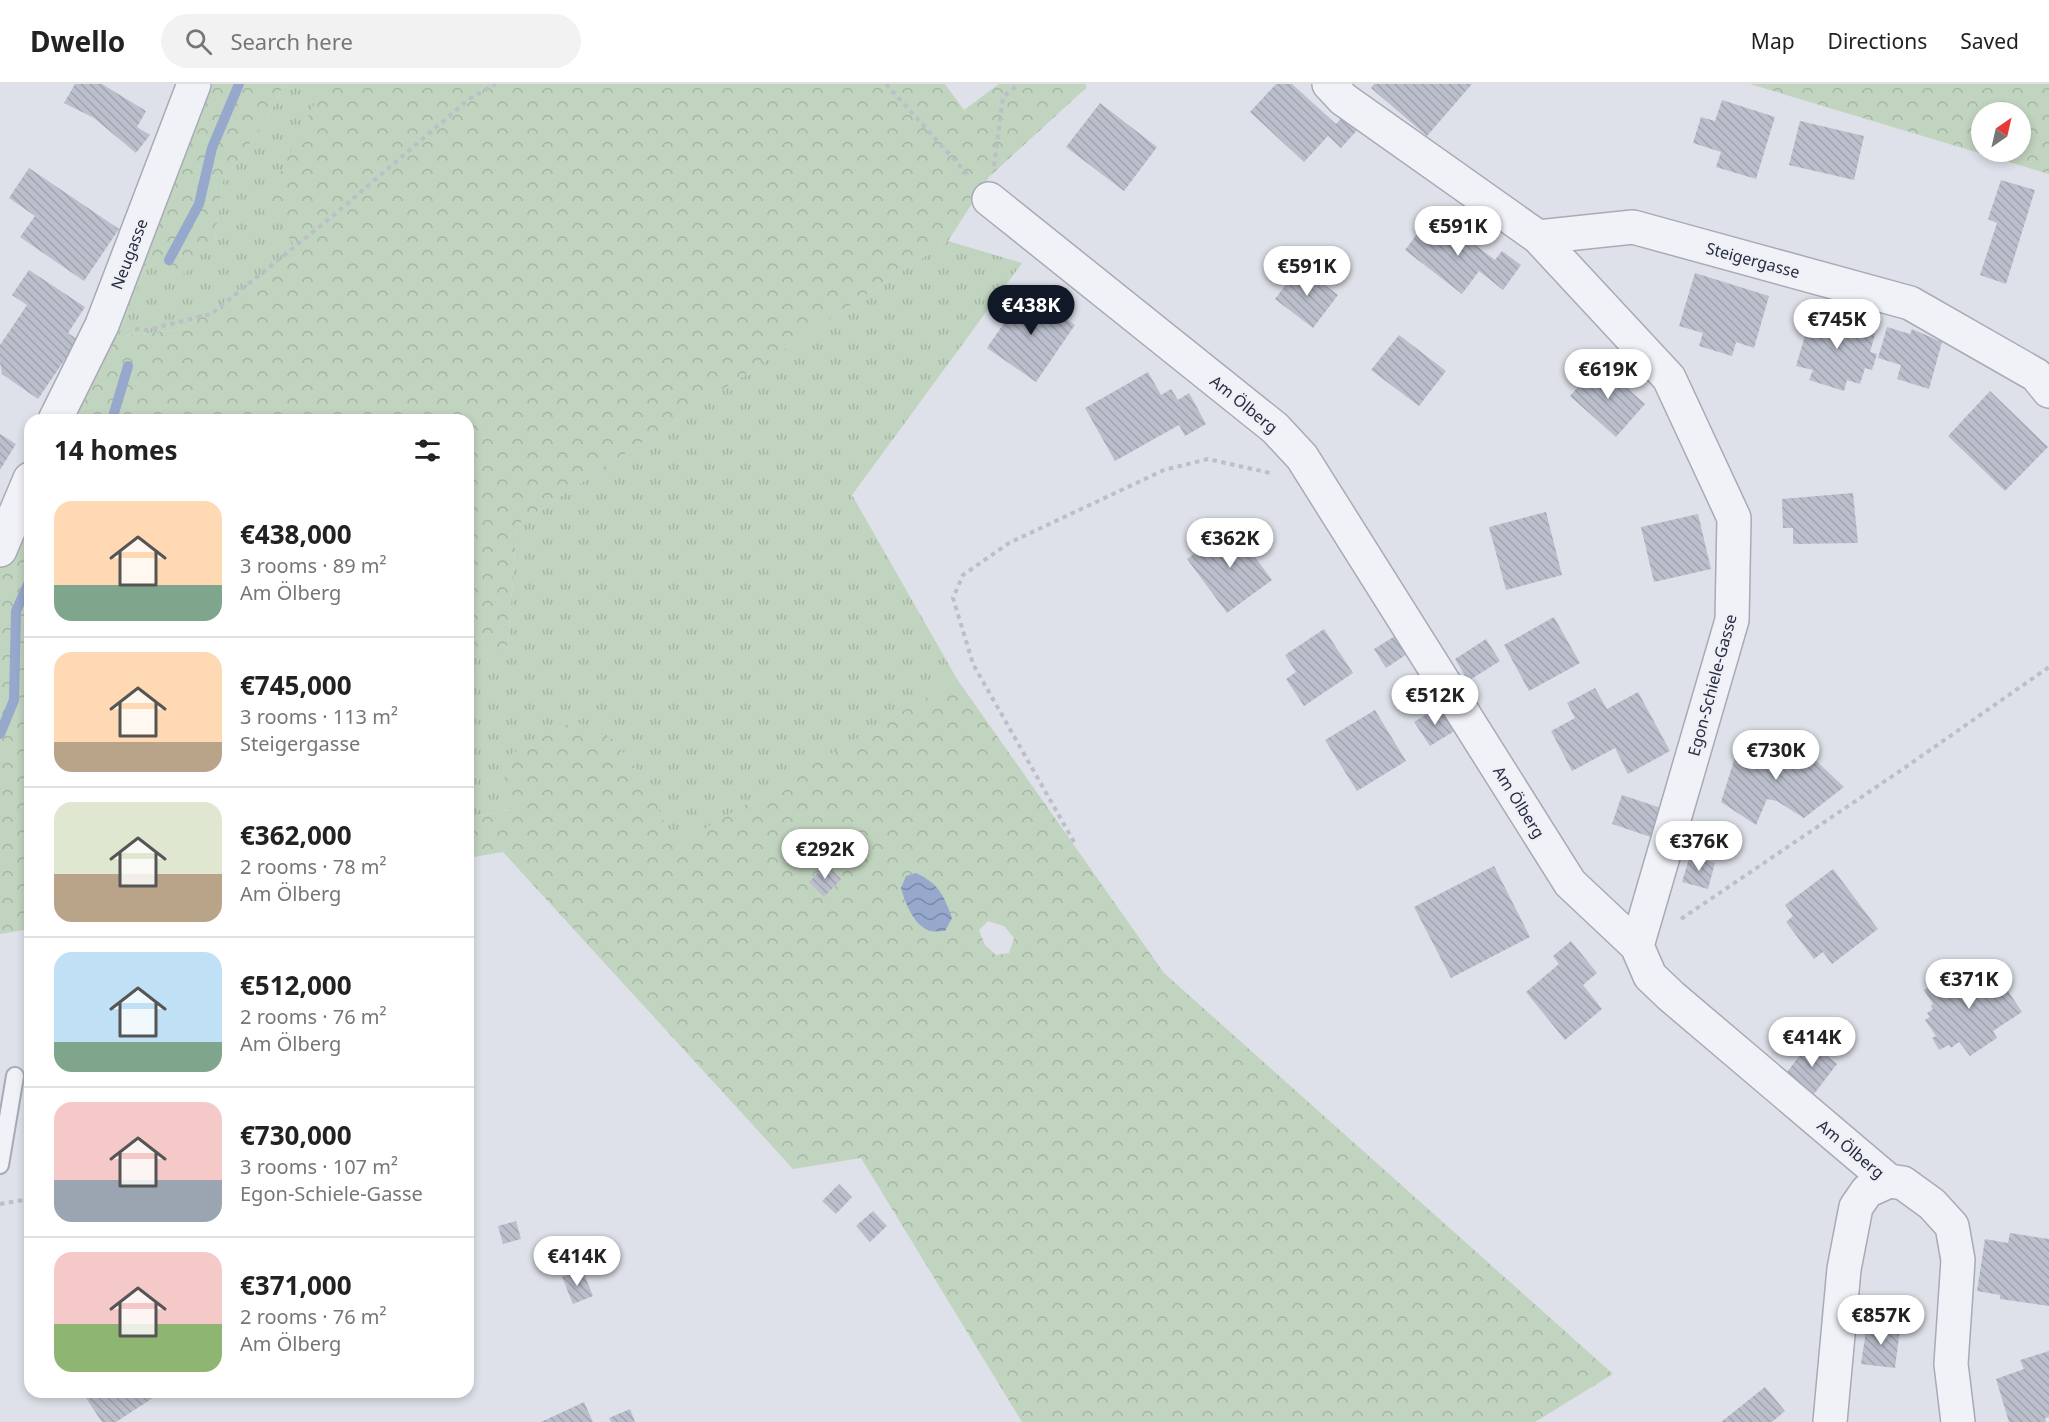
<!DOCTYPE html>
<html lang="en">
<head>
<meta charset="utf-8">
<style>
	body { margin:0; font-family:"Noto Sans",sans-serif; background:#f2f2f2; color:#222; height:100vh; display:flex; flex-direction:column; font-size:22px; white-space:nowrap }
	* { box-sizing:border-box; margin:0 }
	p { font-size:20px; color:#767676 }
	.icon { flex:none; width:33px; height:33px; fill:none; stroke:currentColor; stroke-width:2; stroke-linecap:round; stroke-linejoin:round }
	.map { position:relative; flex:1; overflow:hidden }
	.side { position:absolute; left:24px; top:330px; width:450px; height:984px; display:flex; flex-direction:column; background:#fff; border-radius:18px; box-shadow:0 3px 9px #0003 }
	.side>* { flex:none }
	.needle { width:39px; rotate:34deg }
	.tools { position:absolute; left:1971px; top:18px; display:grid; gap:12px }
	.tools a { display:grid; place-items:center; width:60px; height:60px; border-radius:50%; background:#fff; box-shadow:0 3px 9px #0003; font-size:30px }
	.price { position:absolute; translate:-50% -51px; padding:0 14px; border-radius:21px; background:#fff; color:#222; font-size:20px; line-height:39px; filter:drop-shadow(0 2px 3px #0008) }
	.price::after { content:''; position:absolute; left:50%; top:36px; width:18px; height:14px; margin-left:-9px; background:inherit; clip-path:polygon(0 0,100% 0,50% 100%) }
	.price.active { background:#111827; color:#fff }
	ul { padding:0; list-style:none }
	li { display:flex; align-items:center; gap:18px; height:150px; padding:0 30px }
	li+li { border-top:2px solid #e0e0e0 }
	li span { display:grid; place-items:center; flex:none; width:168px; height:120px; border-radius:18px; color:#555 }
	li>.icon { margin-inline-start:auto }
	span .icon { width:72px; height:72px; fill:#fffc; stroke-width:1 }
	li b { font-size:26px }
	h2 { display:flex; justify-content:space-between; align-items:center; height:72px; padding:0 30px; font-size:26px }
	header { display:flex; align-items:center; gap:36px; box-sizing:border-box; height:84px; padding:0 30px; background:#fff; border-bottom:2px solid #e0e0e0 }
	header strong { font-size:28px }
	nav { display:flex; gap:33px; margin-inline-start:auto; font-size:21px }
	.search { width:420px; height:54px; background:#f2f2f2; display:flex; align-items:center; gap:15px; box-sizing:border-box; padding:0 21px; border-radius:33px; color:#767676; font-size:22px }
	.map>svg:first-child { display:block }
	.grass { fill:url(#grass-tufts) }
	.forest { fill:url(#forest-crowns); fill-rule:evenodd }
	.water { fill:url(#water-waves) }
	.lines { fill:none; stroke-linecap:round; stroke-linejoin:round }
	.stream { stroke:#96a8cc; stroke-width:10 }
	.building { fill:url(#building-back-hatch) }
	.lane-casing { stroke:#a7abb7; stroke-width:20 }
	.street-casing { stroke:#a7abb7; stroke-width:36 }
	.path { stroke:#bcbfc8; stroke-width:4; stroke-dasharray:4.5 4.5; stroke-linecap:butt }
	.lane { stroke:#f1f2f7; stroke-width:16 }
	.street { stroke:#f1f2f7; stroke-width:33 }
	.labels { text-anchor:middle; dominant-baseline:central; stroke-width:4.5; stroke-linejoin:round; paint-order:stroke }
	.street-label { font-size:16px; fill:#262c41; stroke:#eef0f6 }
</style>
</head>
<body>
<header>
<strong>Dwello</strong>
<div class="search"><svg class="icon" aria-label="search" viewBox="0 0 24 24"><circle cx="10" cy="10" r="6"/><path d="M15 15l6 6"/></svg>Search here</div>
<nav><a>Map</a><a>Directions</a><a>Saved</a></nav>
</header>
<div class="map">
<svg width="2049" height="1338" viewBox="0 0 2049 1338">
	<defs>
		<pattern id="grass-tufts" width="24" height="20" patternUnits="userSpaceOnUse" patternTransform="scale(1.5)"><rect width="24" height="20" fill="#c1d4bf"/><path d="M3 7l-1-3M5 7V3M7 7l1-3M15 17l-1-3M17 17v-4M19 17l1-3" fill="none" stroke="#a6b6a5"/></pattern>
		<pattern id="forest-crowns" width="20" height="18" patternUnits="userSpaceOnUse" patternTransform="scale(1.5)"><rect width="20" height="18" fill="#c1d4bf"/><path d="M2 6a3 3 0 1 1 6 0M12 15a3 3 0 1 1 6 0" fill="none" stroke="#a6b6a5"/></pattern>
		<pattern id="water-waves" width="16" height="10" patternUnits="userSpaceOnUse" patternTransform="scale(1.5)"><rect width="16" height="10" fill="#96a8cc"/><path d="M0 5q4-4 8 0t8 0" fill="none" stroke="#7a89a7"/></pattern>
		<pattern id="building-back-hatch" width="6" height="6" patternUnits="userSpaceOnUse" patternTransform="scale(1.5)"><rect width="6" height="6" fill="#bbbfcc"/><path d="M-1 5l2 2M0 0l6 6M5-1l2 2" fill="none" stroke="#a1a4b0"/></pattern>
	</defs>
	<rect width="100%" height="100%" fill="#dee1e9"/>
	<path class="grass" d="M284 0H319L321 5 300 171 182 245 117 253 150 172 215 153 223 97 266 37Z
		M948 157 1022 179 852 411 957 595 673 764 648 699 612 655 513 725 468 734V575L508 561 517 441Z"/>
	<path class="forest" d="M189 0H284L266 37 223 97 215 153 185 190 150 172 117 253 182 245 300 171 266 118 321 6 319 0H945L964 26 999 0H1085L1087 3 989 93 948 157 517 441 508 561 468 575V336H45Z
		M1750 0H2049V90ZM2020 28V68H1982V28Z
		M30 369V845L0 850V435Z
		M957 595 1164 889 1613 1290 1535 1338H1022L861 1074 793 1085 503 768 468 774V734L513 725 500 676 574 637 612 655 648 699 674 763ZM988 837 1004 842 1014 854 1009 869 996 871 985 861 979 846Z"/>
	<path class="water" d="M916 789C938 799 944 811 952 834L945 847C941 847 934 848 930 847 914 842 905 818 901 804L906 792Z"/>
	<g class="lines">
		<path class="stream" d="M169 176 199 120 212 64 239 0
			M112 336 128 282
			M0 650 14 616 16 527 30 496"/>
	</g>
	<path class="building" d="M75 0H102L146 27 137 43 150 51 136 69 94 34 64 19Z
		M1276 0H1292L1336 40 1347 28 1361 42 1341 64 1328 52 1304 78 1250 28Z
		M1374 0H1472L1427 52 1371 4Z
		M1722 16 1775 33 1756 95 1716 83 1721 68 1693 59 1701 33 1715 37Z
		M1100 19 1157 63 1124 107 1066 63Z
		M1800 37 1864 52 1854 96 1789 81Z
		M29 84 119 145 84 197 20 153 35 132 9 114Z
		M2001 96 2035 106 2006 200 1980 191 1997 139 1988 135Z
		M1433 129 1495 176 1502 167 1521 181 1503 206 1479 187 1462 210 1405 166Z
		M1300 182 1338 211 1313 244 1275 215Z
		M29 186 85 223 68 249 78 256 38 315 2 290 0 278V261L27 221 12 211Z
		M1695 189 1769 212 1754 264 1736 258 1732 272 1699 262 1703 249 1679 242Z
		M1026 207 1075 241 1036 298 987 264Z
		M1813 225 1877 244 1870 268 1877 270 1872 286 1865 284 1860 300 1847 296 1844 307 1809 296 1813 286 1796 282Z
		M1887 243 1910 250 1912 245 1942 258 1929 305 1897 295 1901 281 1878 274Z
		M1399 251 1446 287 1419 322 1371 286Z
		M1599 279 1645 320 1616 353 1570 312Z
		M1148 288 1161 311 1171 305 1178 316 1189 309 1206 340 1185 352 1179 341 1115 377 1085 324Z
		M1990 307 2048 363 2005 407 1948 352Z
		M0 350 16 360 0 386Z
		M1853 409 1858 459 1793 460V444H1783L1782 415Z
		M1546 428 1562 491 1506 506 1489 443Z
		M1698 430 1711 485 1654 498 1641 443Z
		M1232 442 1272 496 1227 529 1187 475Z
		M1554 533 1580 579 1529 607 1504 561Z
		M1324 545 1353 589 1304 622 1286 595 1296 588 1285 571Z
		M1395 552 1407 570 1386 584 1374 565Z
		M1486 555 1500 577 1468 597 1455 575Z
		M1595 604 1607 625 1638 608 1670 667 1628 690 1615 664 1572 687 1551 647 1575 634 1567 619Z
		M1440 622 1456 646 1430 662 1414 638Z
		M1375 626 1406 677 1357 707 1325 656Z
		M1741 654 1810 671 1844 703 1804 734 1777 717 1767 715 1756 741 1721 718Z
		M1622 711 1661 724 1651 753 1612 740Z
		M1690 771 1715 779 1708 805 1682 798Z
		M826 780 841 795 824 813 809 798Z
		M1494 782 1530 853 1451 894 1414 823Z
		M1833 785 1878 845 1832 880 1823 868 1814 875 1786 838 1793 832 1785 821Z
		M1571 857 1597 889 1583 901 1602 925 1565 956 1526 908 1559 880 1553 872Z
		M1990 880 2022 928 1993 947 1997 954 1970 972 1959 958 1951 964 1949 961 1939 966 1932 954 1936 952 1925 936 1930 933 1927 929 1933 925 1931 922 1933 920 1924 906 1953 887 1961 900Z
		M1810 958 1837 980 1814 1010 1787 988Z
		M839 1100 852 1113 836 1130 822 1117Z
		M873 1127 887 1142 870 1158 856 1142Z
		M516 1137 521 1155 503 1160 498 1142Z
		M2010 1149 2049 1155V1222L2000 1215V1211L1977 1207 1985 1155 2008 1159Z
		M582 1185 593 1212 573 1220 562 1193Z
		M1867 1240 1900 1245 1895 1284 1861 1280Z
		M2049 1267V1333L2045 1334 2046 1338H2009L1996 1295 2024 1285 2020 1276Z
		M1765 1303 1785 1327 1772 1338H1721Z
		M82 1308H162L116 1338H102Z
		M584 1318 593 1338H541Z
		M630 1325 635 1338H611L609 1334Z"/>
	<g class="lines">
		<defs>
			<path id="lane" d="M0 1081 15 992"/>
			<path id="street" d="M1329 0 1343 15 1538 153 1669 294 1734 434 1732 536 1637 862
				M989 115 1275 344 1302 373 1570 799 1637 862 1650 892 1671 912 1889 1097 1903 1099 1932 1120 1952 1142 1958 1176 1951 1280 1958 1338
				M1538 153 1633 143 1910 219 2036 291 2049 307
				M55 336 102 241 194 0
				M0 466 30 395
				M1830 1338 1844 1185 1856 1123 1867 1107 1889 1097"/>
		</defs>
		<use href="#lane" class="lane-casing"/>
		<use href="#street" class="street-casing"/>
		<path class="path" d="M886 0 968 91
			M994 82 1003 13 1019 0
			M135 245 147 246 211 230 334 131 469 15 496 0
			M1074 758 973 580 953 514 963 491 1009 459 1164 386 1208 375 1270 389
			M1681 835 1900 687 2049 583
			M0 1120 30 1115"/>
		<use href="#lane" class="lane"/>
		<use href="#street" class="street"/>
	</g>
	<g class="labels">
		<g class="street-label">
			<text transform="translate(129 170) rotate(-69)">Neugasse</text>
			<text transform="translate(1753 176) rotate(15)">Steigergasse</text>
			<text transform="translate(1244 320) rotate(39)">Am Ölberg</text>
			<text transform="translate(1712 601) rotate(-75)">Egon-Schiele-Gasse</text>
			<text transform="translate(1519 718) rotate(58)">Am Ölberg</text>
			<text transform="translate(1851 1065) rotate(40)">Am Ölberg</text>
		</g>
	</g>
</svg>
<div class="tools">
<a><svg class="needle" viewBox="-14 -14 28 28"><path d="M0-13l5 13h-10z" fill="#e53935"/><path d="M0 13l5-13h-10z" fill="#767676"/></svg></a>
</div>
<b class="price" style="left:1458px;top:173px">€591K</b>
<b class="price" style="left:1307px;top:213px">€591K</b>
<b class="price active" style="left:1031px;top:252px">€438K</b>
<b class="price" style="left:1837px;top:266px">€745K</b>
<b class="price" style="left:1608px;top:316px">€619K</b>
<b class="price" style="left:1230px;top:485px">€362K</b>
<b class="price" style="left:1435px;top:642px">€512K</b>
<b class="price" style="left:1776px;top:697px">€730K</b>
<b class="price" style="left:1699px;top:788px">€376K</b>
<b class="price" style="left:825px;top:796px">€292K</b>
<b class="price" style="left:1969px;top:926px">€371K</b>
<b class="price" style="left:1812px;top:984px">€414K</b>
<b class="price" style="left:577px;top:1203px">€414K</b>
<b class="price" style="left:1881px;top:1262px">€857K</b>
<section class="side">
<h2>14 homes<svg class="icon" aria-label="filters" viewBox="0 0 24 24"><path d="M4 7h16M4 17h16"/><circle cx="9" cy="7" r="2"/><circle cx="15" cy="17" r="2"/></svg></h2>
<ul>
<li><span style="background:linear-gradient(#ffd9b3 70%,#7fa58c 0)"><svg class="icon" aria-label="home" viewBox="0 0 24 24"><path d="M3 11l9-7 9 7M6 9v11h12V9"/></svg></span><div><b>€438,000</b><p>3 rooms · 89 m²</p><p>Am Ölberg</p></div></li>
<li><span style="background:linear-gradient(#ffd9b3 75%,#b9a48a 0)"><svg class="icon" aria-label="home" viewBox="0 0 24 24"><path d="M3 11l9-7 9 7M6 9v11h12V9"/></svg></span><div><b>€745,000</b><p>3 rooms · 113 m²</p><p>Steigergasse</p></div></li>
<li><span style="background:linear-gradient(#dfe7d0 60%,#b9a48a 0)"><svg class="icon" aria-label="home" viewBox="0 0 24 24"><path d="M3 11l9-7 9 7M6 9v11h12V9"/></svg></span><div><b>€362,000</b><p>2 rooms · 78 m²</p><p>Am Ölberg</p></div></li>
<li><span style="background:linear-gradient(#bfe0f5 75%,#7fa58c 0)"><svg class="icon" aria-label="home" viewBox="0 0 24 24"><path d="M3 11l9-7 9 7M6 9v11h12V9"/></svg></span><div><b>€512,000</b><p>2 rooms · 76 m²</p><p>Am Ölberg</p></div></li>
<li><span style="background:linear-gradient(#f6c9c9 65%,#9aa5b1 0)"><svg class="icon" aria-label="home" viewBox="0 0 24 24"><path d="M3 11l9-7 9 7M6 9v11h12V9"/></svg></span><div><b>€730,000</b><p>3 rooms · 107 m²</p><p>Egon-Schiele-Gasse</p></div></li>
<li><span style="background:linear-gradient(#f6c9c9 60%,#8fb573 0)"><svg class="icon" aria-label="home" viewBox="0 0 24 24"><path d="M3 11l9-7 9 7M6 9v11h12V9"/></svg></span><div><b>€371,000</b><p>2 rooms · 76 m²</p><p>Am Ölberg</p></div></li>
</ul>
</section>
</div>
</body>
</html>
